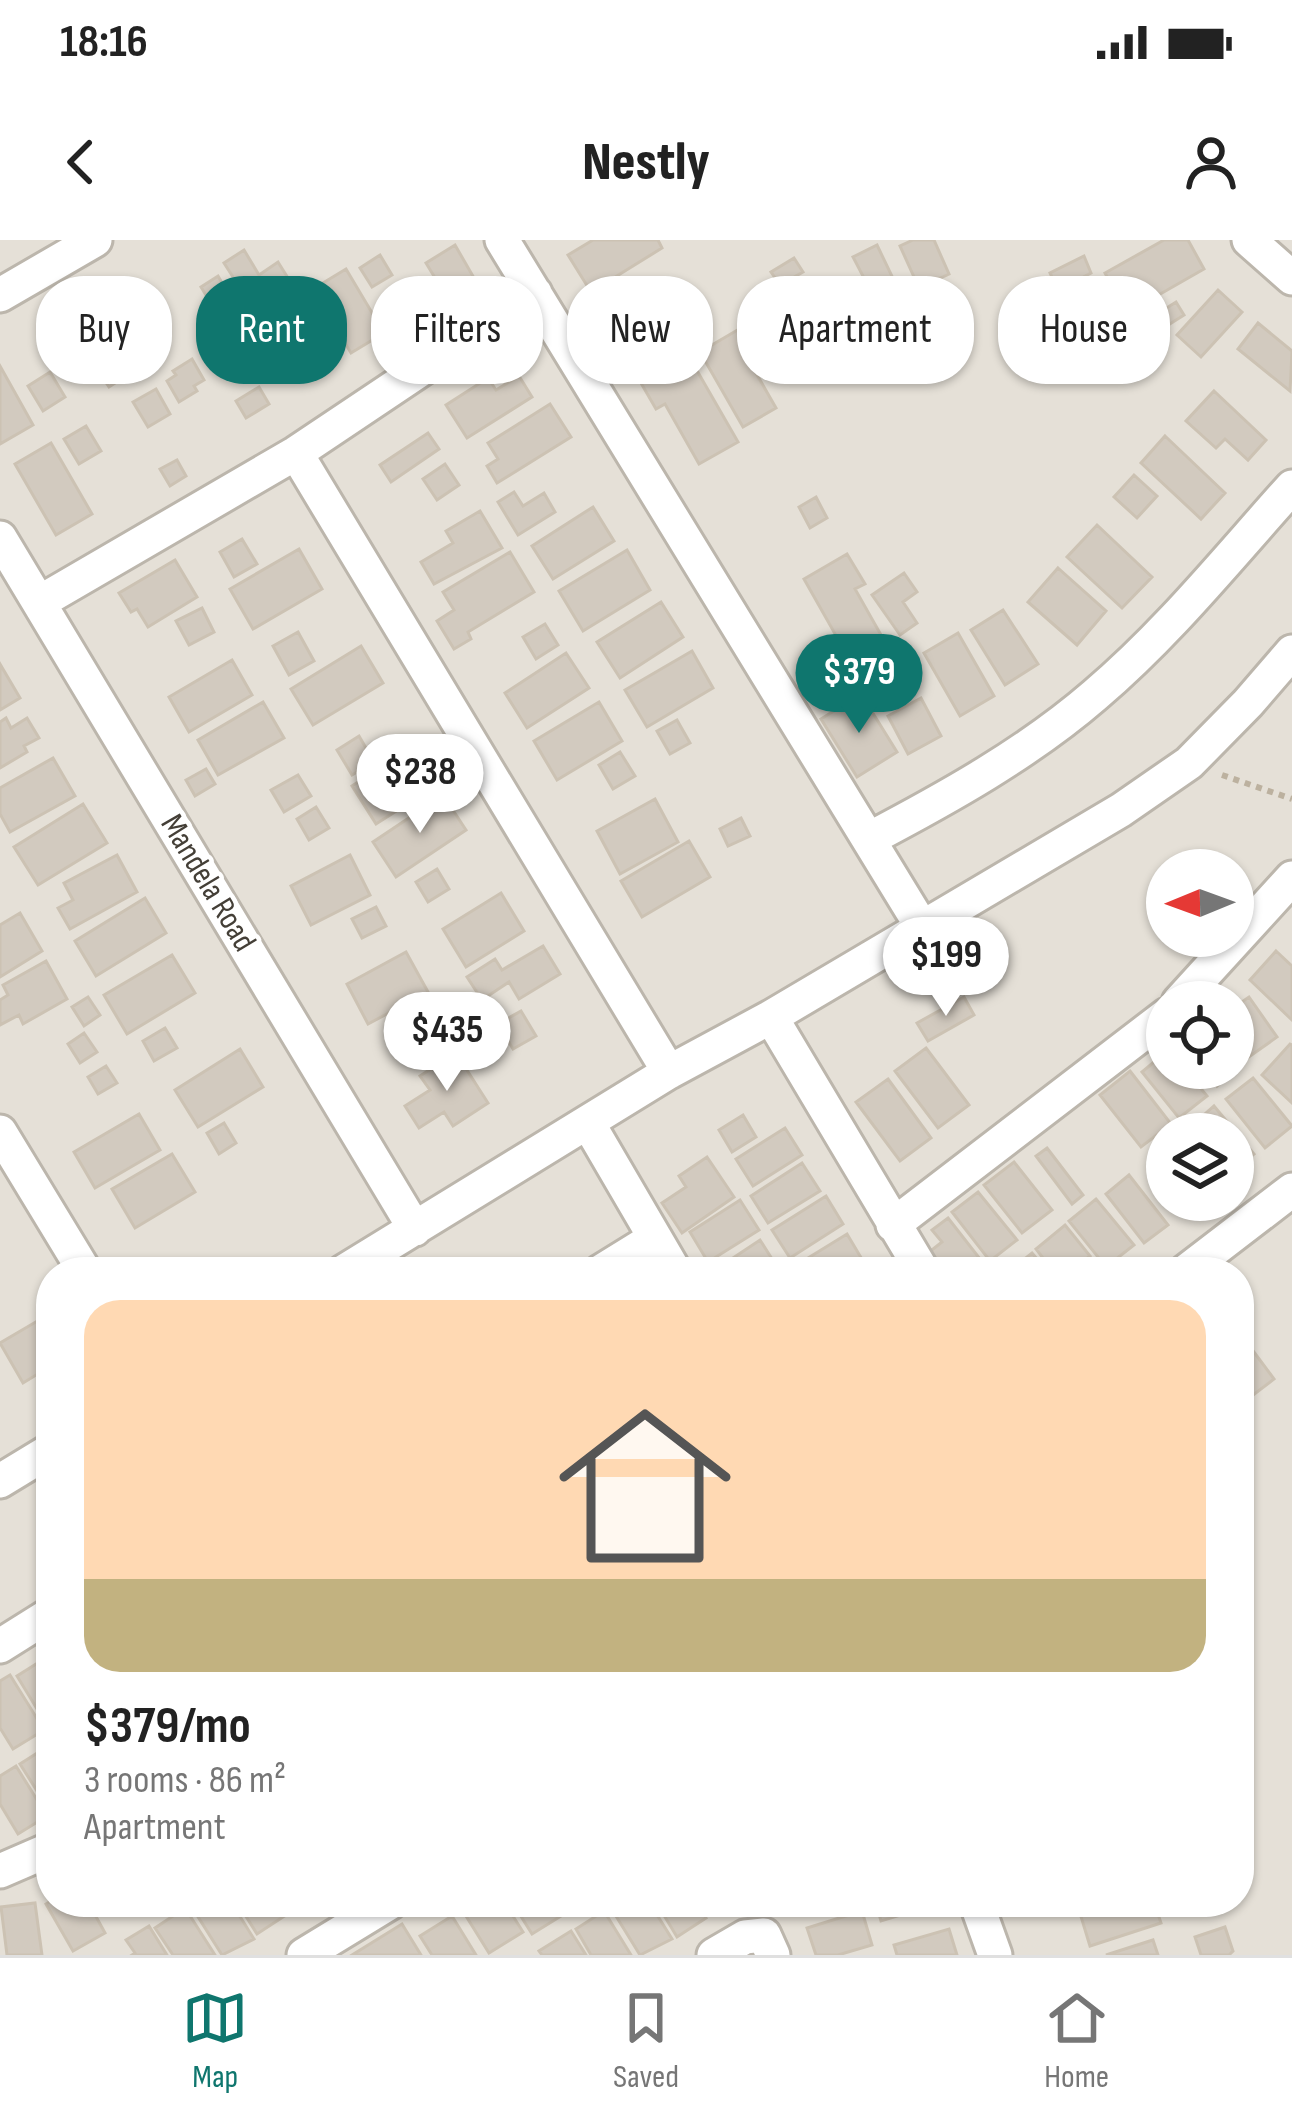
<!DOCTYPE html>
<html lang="en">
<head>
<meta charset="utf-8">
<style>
	body { margin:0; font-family:"Sofia Sans Condensed",sans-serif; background:#f2f2f2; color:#222; height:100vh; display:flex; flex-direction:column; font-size:45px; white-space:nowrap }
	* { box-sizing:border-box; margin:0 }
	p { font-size:39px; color:#767676 }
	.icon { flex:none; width:66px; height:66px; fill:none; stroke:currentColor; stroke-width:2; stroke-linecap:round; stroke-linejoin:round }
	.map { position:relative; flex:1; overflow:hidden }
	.panel { position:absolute; left:36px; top:1017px; width:1218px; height:660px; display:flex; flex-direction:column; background:#fff; border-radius:48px; box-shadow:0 3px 9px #0004 }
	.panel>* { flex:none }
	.top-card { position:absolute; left:36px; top:36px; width:1221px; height:108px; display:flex; gap:24px }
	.needle { width:78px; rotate:269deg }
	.buttons { position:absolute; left:1146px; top:609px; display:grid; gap:24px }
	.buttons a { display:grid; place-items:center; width:108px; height:108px; border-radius:50%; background:#fff; box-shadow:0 3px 9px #0004; font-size:60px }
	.price { position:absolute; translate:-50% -102px; padding:0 27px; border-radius:42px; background:#fff; color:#222; font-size:39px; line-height:78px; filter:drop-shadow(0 3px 6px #0008) }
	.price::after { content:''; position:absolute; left:50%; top:72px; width:36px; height:27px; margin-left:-18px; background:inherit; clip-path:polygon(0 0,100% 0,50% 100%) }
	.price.active { background:#0f766e; color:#fff }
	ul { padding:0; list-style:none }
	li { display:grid; align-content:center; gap:24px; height:636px; padding:0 48px }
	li+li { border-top:3px solid #e0e0e0 }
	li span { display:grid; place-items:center; height:372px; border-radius:36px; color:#555 }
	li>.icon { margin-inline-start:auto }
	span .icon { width:216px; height:216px; fill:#fffc; stroke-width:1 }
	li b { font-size:51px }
	.pill { padding:0 42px; border-radius:48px; background:#fff; box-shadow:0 3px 9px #0004; font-size:42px; line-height:108px }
	.pill.active { background:#0f766e; color:#fff }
	.status { display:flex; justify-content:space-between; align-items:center; height:84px; padding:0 60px; background:#fff; direction:ltr }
	.status svg { height:33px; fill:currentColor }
	header { display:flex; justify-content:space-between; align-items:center; height:156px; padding:0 48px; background:#fff; font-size:54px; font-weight:800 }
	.tab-bar { display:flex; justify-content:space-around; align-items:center; height:168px; border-top:3px solid #e0e0e0; background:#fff; font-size:33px; color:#767676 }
	.tab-bar a { display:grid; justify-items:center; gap:6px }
	.tab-bar .active { color:#0f766e }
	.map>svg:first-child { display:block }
	.residential { fill:#e5e0d7; fill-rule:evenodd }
	.building { fill:#d2cabf; stroke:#ccc2b3; stroke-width:3 }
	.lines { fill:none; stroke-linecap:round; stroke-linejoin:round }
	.minor-casing { stroke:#bcb6ac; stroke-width:39 }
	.path { stroke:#bcb19f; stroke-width:6; stroke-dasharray:6 6; stroke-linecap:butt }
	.minor { stroke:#fff; stroke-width:33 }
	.labels { text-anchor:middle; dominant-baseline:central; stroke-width:9; stroke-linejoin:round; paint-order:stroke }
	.street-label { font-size:33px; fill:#443f37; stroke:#fff }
</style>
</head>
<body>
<div class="status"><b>18:16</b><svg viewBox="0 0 49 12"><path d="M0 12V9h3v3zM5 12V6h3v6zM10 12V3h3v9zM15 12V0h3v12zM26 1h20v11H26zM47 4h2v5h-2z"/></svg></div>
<header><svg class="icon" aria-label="back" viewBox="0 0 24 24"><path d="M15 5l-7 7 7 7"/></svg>Nestly<svg class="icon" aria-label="person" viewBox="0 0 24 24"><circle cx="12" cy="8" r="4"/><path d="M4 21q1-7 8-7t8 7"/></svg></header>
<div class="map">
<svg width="1292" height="1715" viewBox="0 0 1292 1715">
	<rect width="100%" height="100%" fill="#f2efe8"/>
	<path class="residential" d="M0 0H1292V1715H0ZM1167 630H1233V696H1167ZM1167 762H1233V828H1167ZM1167 894H1233V960H1167ZM51 1032H1239V1662H51Z"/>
	<path class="building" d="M593 0H658L662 8 591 52 568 15Z
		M913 0H934L949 34 919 48 900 6Z
		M1164 0H1188L1204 29 1127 73 1105 33Z
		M455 5 474 38 446 56 426 23Z
		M877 5 922 99 877 121 842 48 864 38 853 17Z
		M244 10 259 35 278 22 288 38 249 62 224 23Z
		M380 15 392 35 372 47 360 28Z
		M1084 16 1091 33 1058 50 1050 33Z
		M794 18 803 32 780 45 771 32Z
		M346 29 384 93 351 113 313 49Z
		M218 36 229 55 212 65 201 47Z
		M668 41 682 63 660 77 645 56Z
		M1218 50 1242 72 1201 117 1177 95Z
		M130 51 156 97 140 106 114 60Z
		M1176 62 1184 75 1154 94 1146 81Z
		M104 65 143 125 109 147 67 84Z
		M294 65 325 117 292 138 260 85Z
		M1258 83 1292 111 1290 151 1238 109Z
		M746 85 763 114 749 121 776 168 743 187 700 112Z
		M248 89 262 111 243 123 229 101Z
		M688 115 738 202 699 224 665 164 656 169 641 143Z
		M192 119 204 140 194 146 197 151 179 162 167 141 176 135 173 131Z
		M0 126 33 185 0 204Z
		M50 132 65 157 43 171 28 146Z
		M519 136 532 157 467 198 446 165 488 138 496 150Z
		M259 147 269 164 246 178 236 161Z
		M156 149 170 174 148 187 133 162Z
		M1214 151 1266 200 1248 220 1225 199 1216 208 1186 181Z
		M550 164 571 197 497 243 487 226 498 219 488 203Z
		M86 186 101 211 79 224 64 199Z
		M428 193 439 209 391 242 380 225Z
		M1165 196 1225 253 1201 279 1141 223Z
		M51 203 92 274 56 295 15 224Z
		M177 220 186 236 170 246 160 229Z
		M445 224 459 245 437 260 423 239Z
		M1134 235 1157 256 1137 278 1114 257Z
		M514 252 523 266 544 253 555 272 518 295 498 262Z
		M816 257 827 278 810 288 799 267Z
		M593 267 614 301 553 339 532 306Z
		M480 271 502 308 434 344 421 322 453 303 446 291Z
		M1097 285 1152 337 1122 368 1067 317Z
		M242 299 257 324 234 337 220 312Z
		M299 309 322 349 253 389 230 349Z
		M627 310 650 350 583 391 559 351Z
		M510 312 534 352 468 392 471 399 454 409 437 381 454 370 443 352Z
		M847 314 865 344 855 349 881 395 847 415 804 339Z
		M175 320 197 357 148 387 137 369 131 372 119 353Z
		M1058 328 1106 371 1077 405 1028 362Z
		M904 333 917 352 903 362 917 383 900 395 872 355Z
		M661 362 683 397 620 438 597 402Z
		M202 368 214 392 189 405 176 381Z
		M1003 370 1038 424 1005 445 971 390Z
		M545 384 558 405 536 419 523 397Z
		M298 392 314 421 289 435 273 406Z
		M958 393 994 456 960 476 924 413Z
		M361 406 383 443 313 485 291 449Z
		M692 411 713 448 647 487 625 450Z
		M566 413 589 448 527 488 505 453Z
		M232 420 252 455 189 492 169 457Z
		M0 424 20 458 0 470Z
		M861 454 897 512 857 537 821 479Z
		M921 458 941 496 908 514 888 476Z
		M263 462 284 498 218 535 198 500Z
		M599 462 622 501 557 540 534 501Z
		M6 478 11 488 27 478 39 498 24 506 27 512 0 528V482Z
		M677 480 690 503 670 514 657 491Z
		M359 496 374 522 352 535 337 510Z
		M418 503 442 542 376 584 352 546Z
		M620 512 635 536 613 549 599 525Z
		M53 518 75 556 10 592 0 574V548Z
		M206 529 215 544 195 556 186 540Z
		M298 535 311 556 284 572 271 550Z
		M443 555 466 590 396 637 373 602Z
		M655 559 678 602 620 634 597 591Z
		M83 564 107 603 38 645 14 607Z
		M316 567 329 588 309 600 297 579Z
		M741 578 750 596 728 606 720 589Z
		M689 601 710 637 642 677 621 641Z
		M117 615 137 652 70 689 58 668 73 660 64 643Z
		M350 615 370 655 311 685 291 646Z
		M437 629 449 649 428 662 416 642Z
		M501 653 524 691 466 727 443 689Z
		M145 658 166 693 96 736 75 701Z
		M376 667 386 686 362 698 352 679Z
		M20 673 42 711 0 737V685Z
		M543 706 560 734 519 759 509 742 482 760 467 737 495 719 502 730Z
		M1276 711 1292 726V780L1250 740Z
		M406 712 428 752 368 784 347 744Z
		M172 715 195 753 127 794 104 755Z
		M46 721 67 759 23 784 19 775 0 785V760L8 755 3 745Z
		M88 757 100 775 84 786 72 767Z
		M964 757 974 775 928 801 917 783Z
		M1249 757 1277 797 1246 819 1234 801 1244 793 1233 778V768Z
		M428 765 437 784 414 796 405 776Z
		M521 771 536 796 513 809 498 784Z
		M165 788 177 808 154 821 143 801Z
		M84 793 97 812 80 823 68 804Z
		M1290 804 1292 805V863L1262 835Z
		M926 808 969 865 938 888 895 831Z
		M240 809 263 847 198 887 175 850Z
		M1167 811V828H1184L1207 856 1179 878 1142 832Z
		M456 813 488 863 453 886 444 872 419 888 405 866 430 850 420 836Z
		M1233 814 1243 825 1217 846 1203 828H1233Z
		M106 826 117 843 98 854 88 837Z
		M1130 831 1171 884 1141 907 1100 855Z
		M1253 838 1292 886 1265 908 1226 859Z
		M888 839 931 898 900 921 856 862Z
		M1214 866 1254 914 1233 931V894H1193L1188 889Z
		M139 874 160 910 95 948 74 912Z
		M743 875 756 897 732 912 719 890Z
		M224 883 236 903 219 914 207 893Z
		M785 888 802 915 753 946 736 919Z
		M1047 908 1083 955 1072 964 1036 916Z
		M172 914 195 952 135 988 112 949Z
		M707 917 734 957 682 993 662 963 686 947 679 936Z
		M1014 922 1052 970 1022 993 984 945Z
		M802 923 820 951 768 983 751 956Z
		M1129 935 1168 985 1144 1003 1106 954Z
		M978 952 1017 1000 990 1021 952 972Z
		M826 956 843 984 790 1018 772 990Z
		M1096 959 1134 1005 1106 1027 1069 981Z
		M740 960 759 990 708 1022 690 992Z
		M948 978 984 1024 975 1032H943L928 1013 942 1002 932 990Z
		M1065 985 1090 1016 1074 1028 1067 1020 1053 1031 1036 1009Z
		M847 994 863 1021 845 1032H798L795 1026Z
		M760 1000 774 1022 760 1032H725L721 1026Z
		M1032 1013 1048 1032H1008Z
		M51 1073V1126L23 1143 0 1103Z
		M1239 1092 1274 1139 1240 1165 1239 1163Z
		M49 1416 51 1485 48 1487 17 1436Z
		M10 1435 44 1490 13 1509 0 1488V1441Z
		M50 1505 51 1506V1573L20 1524Z
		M16 1526 47 1576 18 1594 0 1564V1536Z
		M51 1661 88 1662 105 1693 73 1711 46 1664Z
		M231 1662 254 1699 222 1715 190 1664Z
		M237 1662H282L289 1673 257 1694Z
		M471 1662H504L523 1692 489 1713 461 1668Z
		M512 1662H553L561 1676 532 1694Z
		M620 1662H649L672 1699 640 1715 611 1668Z
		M656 1662H696L706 1678 677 1697Z
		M882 1662H941V1663L881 1681 876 1664Z
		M1102 1662H1154L1161 1683 1090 1706 1079 1670Z
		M35 1663 42 1715H7L1 1667Z
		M185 1668 215 1715H173L155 1688Z
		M604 1671 631 1715H591L576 1689Z
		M862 1671 872 1705 838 1715H816L807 1688Z
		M452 1676 476 1715H432L420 1696Z
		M402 1684 421 1715H352Z
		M149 1686 167 1715H132L135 1713 126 1700Z
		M1225 1687 1233 1711 1229 1715H1201L1195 1697Z
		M949 1689 957 1715H897L894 1705Z
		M571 1691 586 1715H542L539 1711Z
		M1153 1700 1158 1715H1106Z"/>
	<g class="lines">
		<defs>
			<path id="minor" d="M502 0 922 687
				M1249 0 1292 38
				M0 55 95 0
				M296 213 669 832
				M0 298 415 989
				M40 362 296 213 535 53
				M869 599C947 558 1028 513 1095 455 1168 393 1228 318 1292 247
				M1179 762 1292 638
				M771 777 923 1032
				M588 883 675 1032
				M0 892 85 1032
				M893 985 1167 775
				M343 1032 669 832 771 777 1121 570 1189 523 1248 463 1292 412
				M600 1032 655 998
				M1185 1032 1292 950
				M0 1241 51 1210
				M0 1406 51 1374
				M0 1631 51 1609
				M976 1662 995 1715
				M304 1715 391 1662
				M714 1715 745 1697 764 1695 773 1715"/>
		</defs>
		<use href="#minor" class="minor-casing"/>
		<path class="path" d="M1222 535 1292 559"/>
		<use href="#minor" class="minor"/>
	</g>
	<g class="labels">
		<g class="street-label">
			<text transform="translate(208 643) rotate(59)">Mandela Road</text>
		</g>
	</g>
</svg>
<div class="buttons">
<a><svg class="needle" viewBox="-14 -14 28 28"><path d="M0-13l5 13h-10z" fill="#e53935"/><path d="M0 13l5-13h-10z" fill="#767676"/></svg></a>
<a><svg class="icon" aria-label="locate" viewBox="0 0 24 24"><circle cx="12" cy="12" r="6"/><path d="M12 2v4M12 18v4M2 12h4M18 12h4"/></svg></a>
<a><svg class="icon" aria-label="layers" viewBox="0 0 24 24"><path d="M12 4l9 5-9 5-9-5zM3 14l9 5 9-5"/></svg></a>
</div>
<b class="price active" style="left:859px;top:496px">$379</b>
<b class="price" style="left:420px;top:596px">$238</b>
<b class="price" style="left:946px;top:779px">$199</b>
<b class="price" style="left:447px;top:854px">$435</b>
<div class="top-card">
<a class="pill">Buy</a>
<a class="pill active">Rent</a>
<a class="pill">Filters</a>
<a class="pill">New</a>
<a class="pill">Apartment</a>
<a class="pill">House</a>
</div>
<section class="panel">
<ul>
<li><span style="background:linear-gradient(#ffd9b3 75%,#c2b280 0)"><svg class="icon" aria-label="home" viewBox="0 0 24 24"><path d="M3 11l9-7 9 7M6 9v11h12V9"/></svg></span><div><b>$379/mo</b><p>3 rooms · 86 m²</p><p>Apartment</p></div></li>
</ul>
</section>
</div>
<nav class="tab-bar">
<a class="active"><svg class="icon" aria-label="map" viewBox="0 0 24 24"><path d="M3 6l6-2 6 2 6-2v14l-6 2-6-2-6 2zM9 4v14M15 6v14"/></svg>Map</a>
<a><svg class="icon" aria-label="saved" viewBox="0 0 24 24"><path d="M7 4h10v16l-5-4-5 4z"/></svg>Saved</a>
<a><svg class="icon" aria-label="home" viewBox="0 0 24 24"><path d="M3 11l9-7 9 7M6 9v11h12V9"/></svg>Home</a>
</nav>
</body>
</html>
